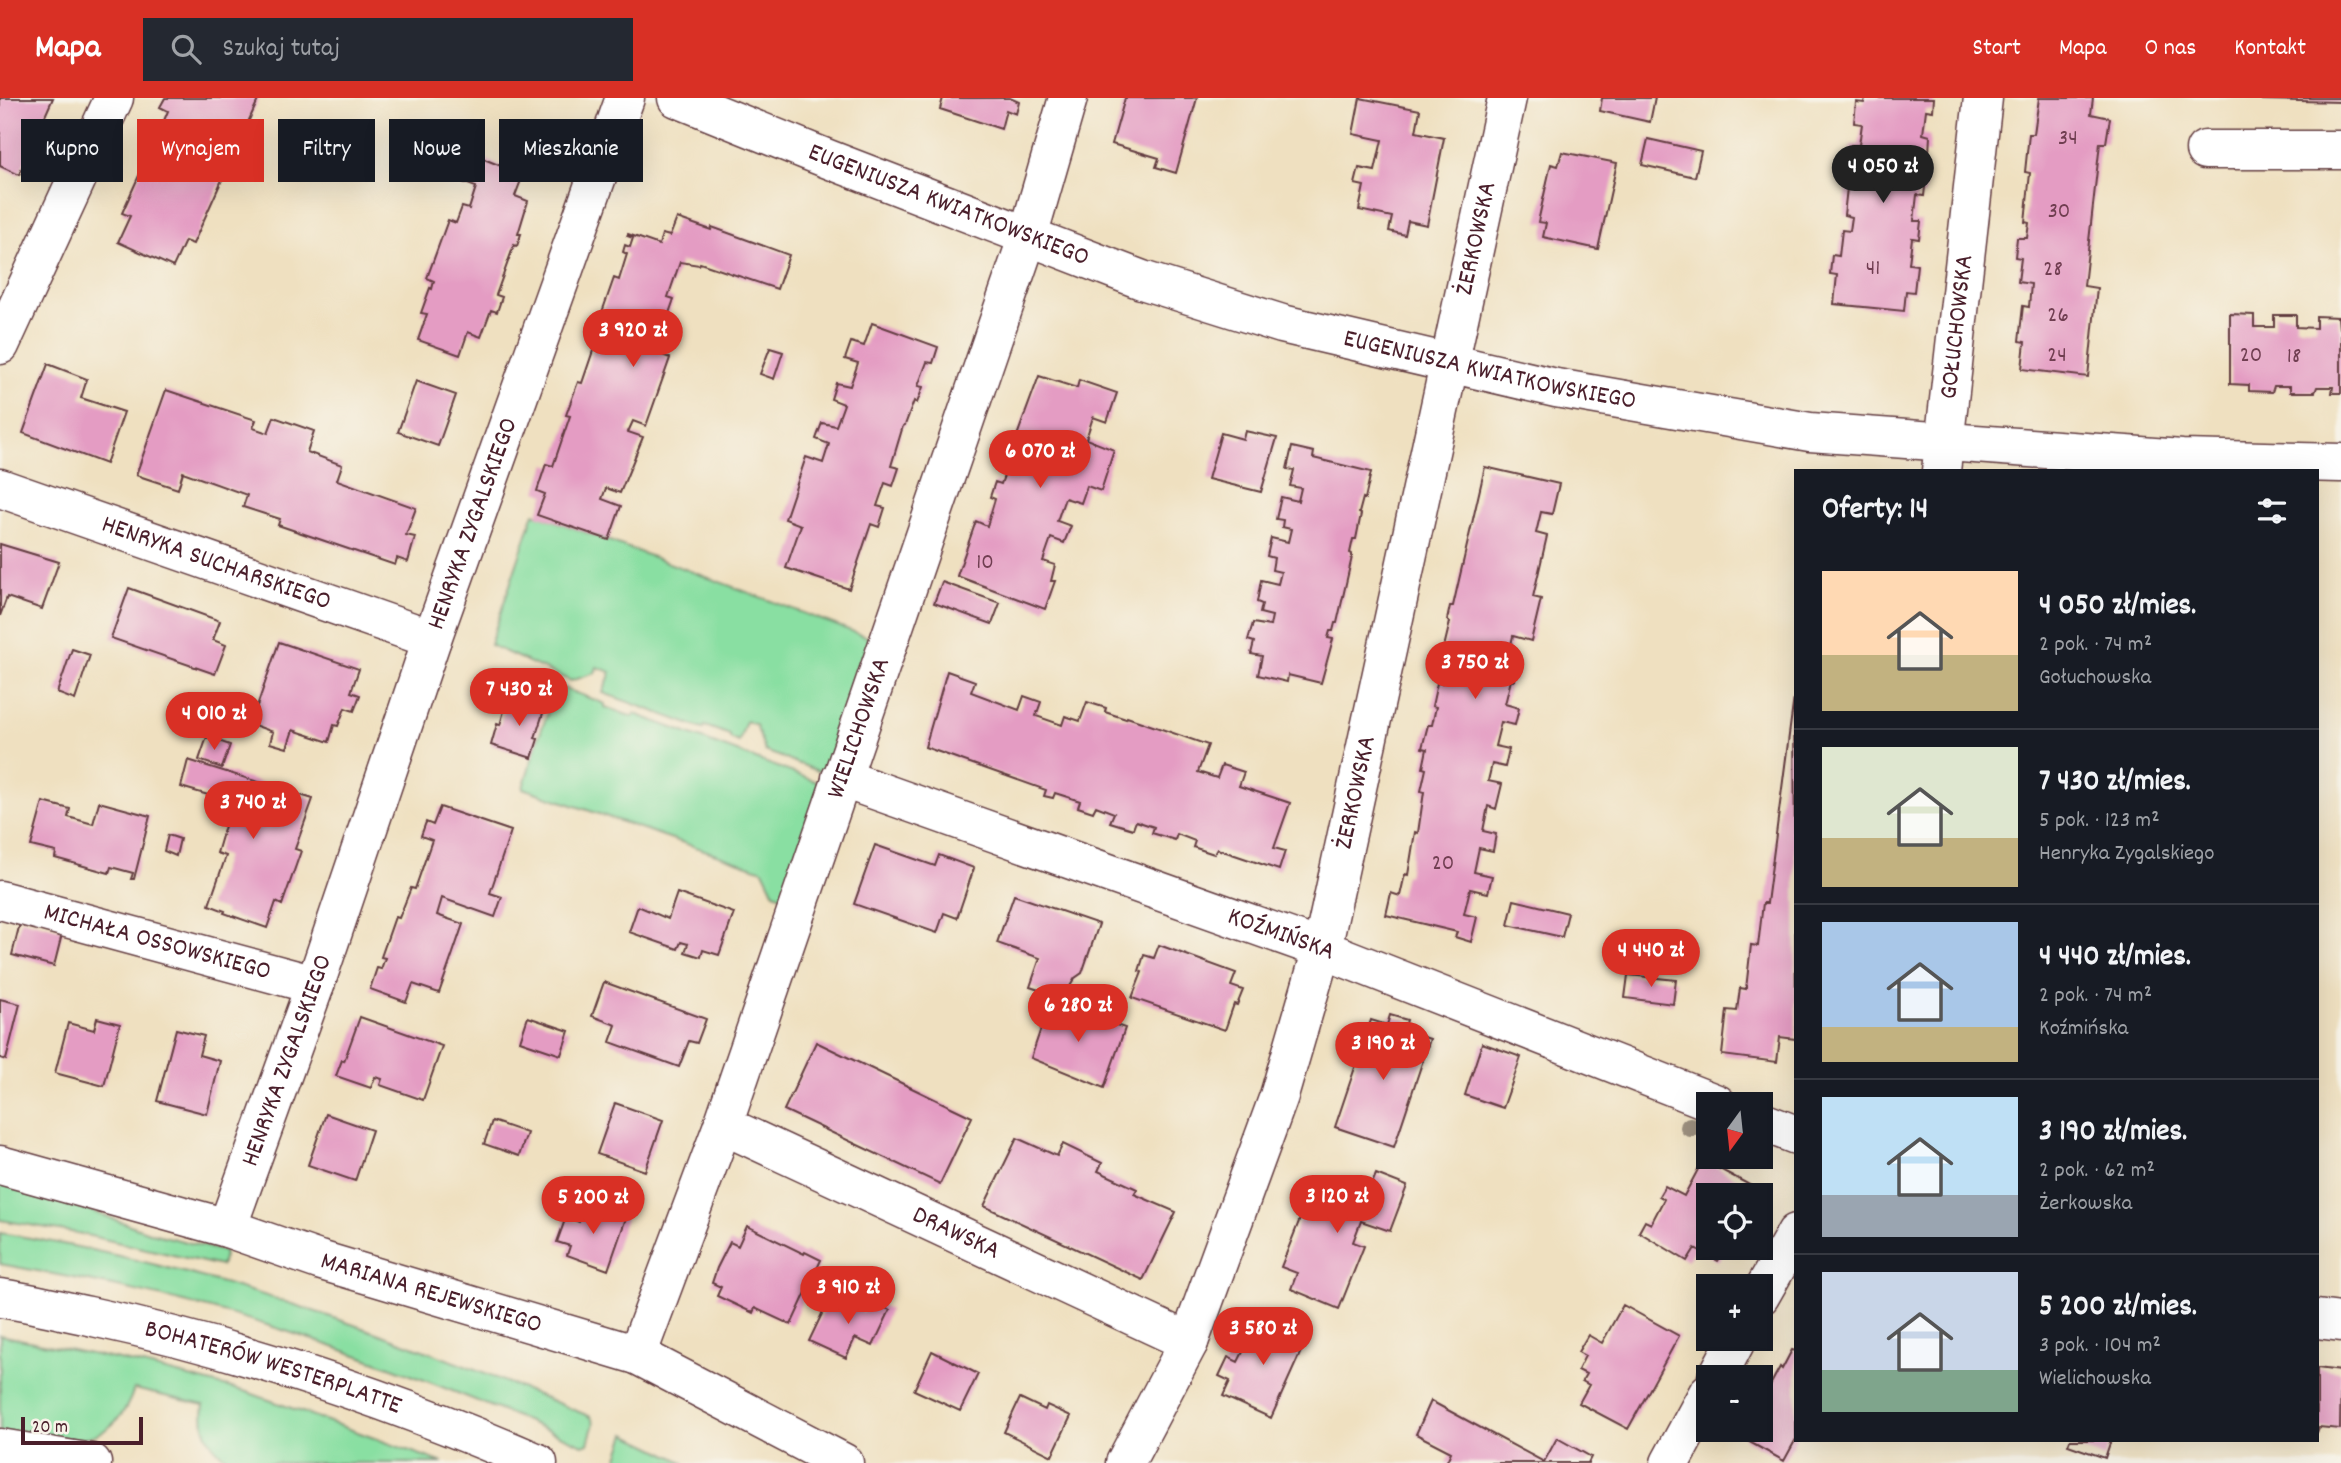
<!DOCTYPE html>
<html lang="pl">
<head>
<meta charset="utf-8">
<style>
	body { margin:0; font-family:Dekko,sans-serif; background:#242831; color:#f1f3f6; height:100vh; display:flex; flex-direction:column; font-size:26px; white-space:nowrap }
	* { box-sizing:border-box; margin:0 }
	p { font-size:23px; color:#9ea1a6 }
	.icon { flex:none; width:38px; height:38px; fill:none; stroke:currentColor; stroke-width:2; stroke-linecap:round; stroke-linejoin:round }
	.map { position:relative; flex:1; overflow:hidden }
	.sheet { position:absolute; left:1794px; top:371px; width:525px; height:973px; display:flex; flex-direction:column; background:#171b24; border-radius:0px; box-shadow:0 7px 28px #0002 }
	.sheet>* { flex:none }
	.banner { position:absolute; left:21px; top:21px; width:665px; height:63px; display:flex; gap:14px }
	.needle { width:46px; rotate:195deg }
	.fabs { position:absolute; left:1696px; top:994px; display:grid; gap:14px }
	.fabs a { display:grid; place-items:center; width:77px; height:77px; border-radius:0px; background:#171b24; box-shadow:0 7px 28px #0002; font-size:35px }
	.scale { position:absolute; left:21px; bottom:18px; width:122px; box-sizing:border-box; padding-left:7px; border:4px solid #4a1f2b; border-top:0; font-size:19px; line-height:24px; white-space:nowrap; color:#4a1f2b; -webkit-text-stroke:5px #f7f3e8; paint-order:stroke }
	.price { position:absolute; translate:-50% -60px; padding:0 16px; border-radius:24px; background:#d93025; color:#fff; font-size:23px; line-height:46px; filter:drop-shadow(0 2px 4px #0008) }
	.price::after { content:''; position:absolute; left:50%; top:42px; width:21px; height:16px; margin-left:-10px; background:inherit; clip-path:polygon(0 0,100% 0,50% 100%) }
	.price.current { background:#222; color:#fff }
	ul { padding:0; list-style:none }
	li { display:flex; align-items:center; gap:21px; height:175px; padding:0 28px }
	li+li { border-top:2px solid #363941 }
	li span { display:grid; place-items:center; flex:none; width:196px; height:140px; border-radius:0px; color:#555 }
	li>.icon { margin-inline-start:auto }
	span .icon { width:84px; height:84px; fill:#fffc; stroke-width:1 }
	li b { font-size:30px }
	h2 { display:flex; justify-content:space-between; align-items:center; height:84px; padding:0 28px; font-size:30px }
	.chip { padding:0 24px; border-radius:0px; background:#171b24; box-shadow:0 7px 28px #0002; font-size:24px; line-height:63px }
	.chip.current { background:#d93025; color:#fff }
	header { display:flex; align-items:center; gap:42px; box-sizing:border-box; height:98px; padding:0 35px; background:#d93025; color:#fff }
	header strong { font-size:33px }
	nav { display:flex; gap:38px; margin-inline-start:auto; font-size:24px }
	.search { width:490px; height:63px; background:#242831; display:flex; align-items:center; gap:18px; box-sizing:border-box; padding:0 24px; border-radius:0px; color:#9ea1a6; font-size:26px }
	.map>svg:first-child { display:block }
	.green { fill:#89dfa2; stroke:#6a7f66; stroke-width:2 }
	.building { fill:#e49cc3 }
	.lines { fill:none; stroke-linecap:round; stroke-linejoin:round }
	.street-casing { stroke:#633c41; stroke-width:41 }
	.street { stroke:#fff; stroke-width:38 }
	.tree { fill:#9d907f }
	.labels { text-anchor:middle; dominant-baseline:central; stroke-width:5; stroke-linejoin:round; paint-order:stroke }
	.number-label { font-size:23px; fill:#703e51 }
	.street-label { font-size:26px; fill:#4a1f2b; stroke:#f7f3e8 }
</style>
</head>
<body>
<header>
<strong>Mapa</strong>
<div class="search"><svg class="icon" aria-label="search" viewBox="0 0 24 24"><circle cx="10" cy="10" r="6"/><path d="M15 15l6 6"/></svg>Szukaj tutaj</div>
<nav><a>Start</a><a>Mapa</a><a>O nas</a><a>Kontakt</a></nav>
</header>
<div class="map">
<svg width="2341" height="1365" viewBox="0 0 2341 1365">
	<rect width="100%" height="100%" fill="#f7f3e8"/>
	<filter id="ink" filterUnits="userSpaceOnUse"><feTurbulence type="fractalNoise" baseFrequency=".0143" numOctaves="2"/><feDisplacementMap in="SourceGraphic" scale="14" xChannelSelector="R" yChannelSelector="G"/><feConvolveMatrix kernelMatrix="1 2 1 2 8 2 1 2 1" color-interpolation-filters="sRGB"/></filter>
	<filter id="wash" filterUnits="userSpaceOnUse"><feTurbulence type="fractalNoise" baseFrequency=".00686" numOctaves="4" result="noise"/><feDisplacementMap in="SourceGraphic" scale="28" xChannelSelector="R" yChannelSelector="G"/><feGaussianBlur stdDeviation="1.57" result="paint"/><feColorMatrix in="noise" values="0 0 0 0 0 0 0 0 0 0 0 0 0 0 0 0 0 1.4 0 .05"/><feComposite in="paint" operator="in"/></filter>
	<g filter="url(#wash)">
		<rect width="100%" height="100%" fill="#efe0c0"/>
		<path class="green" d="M534 415 873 541 826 676 765 653 756 627 746 623 739 644 730 640V637L705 628 703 631 603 595 611 574 597 569 595 575 571 583 490 547Z
			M558 588 605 606V609L633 619 635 616 823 686 784 799 774 795 763 772 523 690 538 641Z
			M0 1080 152 1135 225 1154 221 1168 77 1135 0 1122Z
			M0 1135C206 1167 400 1239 591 1319L594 1325 588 1345 583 1347C481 1303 376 1261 270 1228 181 1200 91 1183 0 1166Z
			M0 1237 143 1267 247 1294 443 1365H234C211 1351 200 1334 204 1307L134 1291C112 1359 56 1341 0 1334Z
			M626 1336 685 1365H620L618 1359Z"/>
		<g id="blocks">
			<path class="building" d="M0 0H53L19 77 0 68Z
				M165 0H259L193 146 185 143 173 169 118 144 130 118 122 115 152 49 145 45 150 34 158 37 168 13 160 9Z
				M943 0H1010L1019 4 1016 16 1006 12 1001 31 940 11Z
				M1125 0H1197L1176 75 1156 69 1159 60 1112 46Z
				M1360 0 1420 12 1416 34 1444 40 1427 127 1408 123 1405 137 1389 133 1392 119 1359 112 1364 88 1355 86 1359 70 1375 73 1382 42 1353 36Z
				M1602 0H1655L1650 24 1600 13Z
				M1865 0H1934L1933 13 1926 12 1923 36 1930 38 1929 55H1921L1919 80H1926L1924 98 1917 97 1914 123H1921L1919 141 1912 140 1909 166 1917 167 1914 194 1906 193 1904 213 1834 206 1837 177 1830 176 1832 157 1839 158 1842 132 1850 133 1852 119 1844 117 1847 90 1854 91 1857 69 1849 67 1851 47H1859L1862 26 1854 25 1856 4 1864 5Z
				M2039 0H2093L2091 16 2110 20 2106 45H2100L2084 188 2097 190 2088 279 2022 271 2025 244 2019 243 2023 208 2029 209 2031 186 2018 184 2021 160 2015 159 2017 140H2027L2029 125 2025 124 2030 75 2025 74 2029 36H2034Z
				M2262 0H2341V4L2262 2Z
				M1648 41 1701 53 1695 79 1642 67Z
				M1562 54 1617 65 1598 151 1543 139 1546 125 1538 124 1551 66 1558 68Z
				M479 59 523 77 515 98 528 103 518 136H521L517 148 514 147 496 197 502 199 497 214 491 212 481 239 468 234 460 257 418 242 427 216 421 215 430 190 432 191 434 183 427 180 448 122 456 125 462 109 469 111 476 89 462 84 466 71 474 74Z
				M677 120 711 132 712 129 789 157 777 191 700 165 699 167 680 164 668 199 674 201 657 250 664 252 662 257 670 260 646 328 633 323 628 334 643 339 620 395 606 390 602 401 621 408 609 442 537 417 545 396 537 393 546 366 553 368 570 318 566 317 578 284 582 285 598 238 594 236 600 220 614 180 619 182 627 156 623 154 625 147 630 149 633 140 627 138 628 136 659 147 662 136 670 138Z
				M2230 216 2254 217V229H2274V217H2296V229L2316 230V218L2338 219 2339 230H2341V295H2332L2333 289H2317L2315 294H2290V288H2274L2272 294 2249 293V287L2230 286Z
				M872 225 938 249 933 265 927 264 918 288 923 289 917 305 914 303 905 327 903 328 891 368 899 370 893 388 885 385 877 408 885 410 879 429 871 426 849 491 786 470 801 427 785 421 806 359 823 365 829 346 816 341 822 325 836 328 844 306 831 301 836 285 850 288 858 265 845 261 851 244 864 248Z
				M770 250 783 254 774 281 760 276Z
				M48 266 87 281 81 300 124 314 106 366 23 335Z
				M1039 278 1077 290 1079 282 1117 295 1107 324 1093 319 1086 341 1114 352 1101 393 1087 388 1081 405 1065 400 1057 423 1071 428 1064 445 1051 440 1043 463 1055 467 1051 483H1055L1045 511 957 478 976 423 987 428 995 401 990 399 995 384 1001 386 1010 361 1004 358 1009 345 1014 346Z
				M416 283 456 297 438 348 398 334Z
				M166 292 256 322 253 330 268 335 274 319 314 333 307 354 342 367 337 382 416 410 406 437 415 439 408 464 397 460 395 467 278 427 280 421 243 409 247 397 183 374 178 391 136 377Z
				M1245 333 1277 340 1261 394 1208 381 1221 335 1243 341Z
				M1292 349 1314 354 1313 360 1371 374 1365 401 1363 400 1359 415 1361 416 1356 441H1353L1350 455 1352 456V459L1337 525H1335L1333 533H1330L1328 540 1333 541 1321 585 1288 577 1287 584 1258 577 1262 558 1251 556 1254 544 1248 542 1253 525 1270 528 1272 518 1260 515 1262 506 1257 504 1261 482 1278 486 1281 474 1272 472 1274 460 1267 458 1271 440 1288 444 1291 431 1282 429 1283 422 1276 421 1281 399 1298 403 1301 390 1290 388 1294 372 1287 371Z
				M1485 369 1559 386 1552 416 1541 414 1536 435 1547 438 1533 499 1541 501 1531 543 1513 538 1507 564 1518 566 1514 583 1511 582 1505 606 1519 610 1515 627 1501 624 1495 648 1509 651 1505 669 1492 666 1488 683 1502 686 1496 711 1488 708 1483 733 1496 736 1493 753 1479 750 1474 774 1492 778 1488 795 1470 791 1464 816 1477 819 1471 844 1455 839 1457 834 1386 817 1391 795 1400 798 1405 776 1408 777 1415 734 1418 735 1424 694 1421 693 1426 671 1423 670 1427 651 1422 650 1428 627H1432L1436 609 1432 608 1437 585H1442L1446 567 1440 566 1450 524 1447 522 1450 508H1453Z
				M0 446 59 464 42 511 7 499 0 518Z
				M942 484 1000 505 992 526 934 505Z
				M129 490 220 523 213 542 226 547 215 576 111 540Z
				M279 544 359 571 351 594 360 597 354 613 345 610 338 628 334 627 329 644 293 632 287 650 270 645 273 634 251 626Z
				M72 551 90 557 75 602 57 595Z
				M947 573 975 583 971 594 1019 612 1024 598 1041 604 1036 618 1062 627 1065 618 1080 623 1087 604 1106 610 1105 614 1126 621 1127 619 1208 647 1198 674 1217 680 1222 667 1244 674 1239 688 1290 705 1274 750 1285 753 1279 772 1217 751 1214 756 1193 749 1195 743 1177 736 1175 742 1152 735 1154 729 1136 723 1133 731 1110 724 1114 715 1096 708 1093 714 1078 709 1080 703 1055 695 1053 700 1044 698 1046 692 925 649Z
				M508 599 545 609 535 640 538 641 532 660 491 647 497 626 500 627Z
				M1794 599 1796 941 1780 939 1777 964 1722 957 1727 912 1737 913 1740 890 1746 891 1751 847 1758 848 1763 805H1767Z
				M207 639 230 647 222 670 199 662Z
				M188 662 313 701 295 751 301 753 282 807 276 804 267 830 224 815 225 813 209 807 226 758 217 755 232 704 181 689Z
				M43 704 70 711 68 719 93 726 99 704 150 718 134 781H131L133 775 111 769 109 775 55 760 56 754 31 748Z
				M440 709 511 733 490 795 502 799 495 819 442 800 437 817 463 826 451 861 439 895 413 886 406 904 370 891 377 870 381 871 385 860 381 859 395 819 399 820 411 790 415 791 432 742 421 738 426 724 433 727Z
				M168 737 180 741 176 758 164 753Z
				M875 747 935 768 939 757 974 770 957 820 944 815 937 835 854 806Z
				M677 795 734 815 719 857 703 852 701 859 685 854 688 846 681 844 678 851 629 834 638 808 668 821Z
				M1014 797 1099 826 1082 875 1075 880 1063 900 1030 889 1040 860 997 845Z
				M1514 802 1568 815 1562 839 1508 827Z
				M21 821 63 832 54 868 12 857Z
				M1159 847 1236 875 1231 888 1243 892 1237 907 1234 906 1225 932 1132 900 1142 874 1139 873 1144 857 1154 860Z
				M1628 877 1676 882 1673 906 1625 900Z
				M604 884 706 921 697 945 689 943 679 969 610 944 616 927 592 918Z
				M0 901 20 906 6 962 0 960Z
				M1050 904 1125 930 1104 990 1031 960Z
				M1390 917 1407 922 1404 933 1430 941 1394 1049 1335 1029 1371 922 1387 927Z
				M360 919 442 948 423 1002 380 987 382 981 375 979 371 990 336 978 342 962 344 963Z
				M528 919 569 933 561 957 520 943Z
				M97 920 120 926 104 988 55 975 68 925 94 932Z
				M176 931 204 938 199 957 220 963 207 1016 157 1003Z
				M816 944 972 1019 940 1086 784 1012Z
				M1482 945 1521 959 1503 1010 1465 997Z
				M615 1005 663 1022 645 1073 597 1056Z
				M326 1016 372 1032 355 1083 308 1067Z
				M492 1023 527 1035 519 1058 484 1046Z
				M1017 1040 1057 1058 1063 1046 1102 1065 1098 1073 1137 1091 1134 1096 1176 1114 1143 1182 984 1108Z
				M1703 1062 1757 1091 1754 1097H1708V1150H1726L1718 1163 1695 1150 1687 1163 1639 1134 1645 1123 1651 1126 1664 1101 1659 1098 1665 1088 1684 1098Z
				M1376 1076 1407 1088 1390 1133 1361 1123 1353 1144 1364 1148 1339 1211 1291 1191 1297 1175 1281 1169 1315 1083 1331 1089 1335 1079 1369 1093Z
				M585 1106 626 1120 608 1172 567 1157 570 1148 557 1144 566 1119 579 1124Z
				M747 1128 804 1156 805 1154 821 1162 791 1227 755 1210 753 1215 717 1198 721 1189 712 1185 717 1170 730 1144 738 1148Z
				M830 1199 864 1215 870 1202 890 1212 873 1248 855 1240 846 1260 809 1243Z
				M1623 1207 1679 1238 1628 1331 1579 1305 1589 1287 1582 1283 1586 1276 1578 1272 1585 1258 1578 1254 1588 1237 1602 1245Z
				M1261 1218 1307 1240 1271 1320 1223 1298 1230 1283 1219 1278 1228 1259 1238 1264Z
				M1792 1252 1796 1253V1341L1784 1363 1744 1341 1749 1332H1760V1306L1780 1269 1782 1271Z
				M932 1253 978 1276 960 1313 914 1292Z
				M2317 1270 2341 1273 2340 1331 2319 1329 2317 1335Z
				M1020 1300 1045 1312 1047 1307 1071 1318 1052 1358 1004 1334Z
				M1431 1303 1544 1364 1557 1340 1591 1359 1588 1365H1446L1451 1354 1416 1336Z
				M2070 1342H2111L2105 1360 2068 1347Z"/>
		</g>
	</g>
	<g filter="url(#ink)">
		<use href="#blocks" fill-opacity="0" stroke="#633c41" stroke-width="2"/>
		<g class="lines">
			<defs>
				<g id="street">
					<path id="s1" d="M677 0 828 61 1142 182 1282 226 1556 290 1810 334 2182 361 2341 365"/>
					<path d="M2205 52H2341"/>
					<path d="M0 247 114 0"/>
					<path id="s2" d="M1941 373 1983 0"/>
					<path id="s3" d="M0 390 432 541"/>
					<path id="s4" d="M841 680 1322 851 1717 1006"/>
					<path id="s5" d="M0 802 315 887"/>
					<path d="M1760 1023 1796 1037"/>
					<path id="s6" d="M723 1027 1189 1244"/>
					<path id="s7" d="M0 1067 227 1130 319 1162 637 1257 844 1365"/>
					<path id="s8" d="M227 1130 315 887 432 541 625 0"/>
					<path d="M1760 1198 1796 1135"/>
					<path id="s9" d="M0 1200C30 1204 59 1212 89 1218 243 1251 393 1302 538 1365"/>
					<path d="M2317 1221 2341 1224"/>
					<path id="s10" d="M637 1257 723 1027 1028 138 1068 0"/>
					<path d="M1717 1279 1737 1241"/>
					<path d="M0 1350 92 1365"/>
					<path id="s11" d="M1125 1365 1189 1244 1279 998 1322 851 1507 0"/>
					<path d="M1670 1365 1708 1295"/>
				</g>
			</defs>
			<use href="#street" class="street-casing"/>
			<use href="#street" class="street"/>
		</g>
		<circle class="tree" cx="1690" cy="1029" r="10"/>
	</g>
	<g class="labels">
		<g class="number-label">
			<text x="2068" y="41">34</text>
			<text x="2059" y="114">30</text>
			<text x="1873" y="171">41</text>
			<text x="2053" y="172">28</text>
			<text x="2058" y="218">26</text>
			<text x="2057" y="258">24</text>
			<text x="2251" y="258">20</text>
			<text x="2294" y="259">18</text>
			<text x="985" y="465">10</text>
			<text x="1443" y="766">20</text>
		</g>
		<g class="street-label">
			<text stroke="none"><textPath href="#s1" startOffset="292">EUGENIUSZA KWIATKOWSKIEGO</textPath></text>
			<text stroke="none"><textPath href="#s11" startOffset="1279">ŻERKOWSKA</textPath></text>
			<text stroke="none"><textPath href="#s2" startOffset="145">GOŁUCHOWSKA</textPath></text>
			<text stroke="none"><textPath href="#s1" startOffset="859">EUGENIUSZA KWIATKOWSKIEGO</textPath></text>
			<text stroke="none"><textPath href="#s8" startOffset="746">HENRYKA ZYGALSKIEGO</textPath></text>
			<text stroke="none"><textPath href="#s3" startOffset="229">HENRYKA SUCHARSKIEGO</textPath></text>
			<text stroke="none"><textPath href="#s10" startOffset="665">WIELICHOWSKA</textPath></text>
			<text stroke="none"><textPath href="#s11" startOffset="712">ŻERKOWSKA</textPath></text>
			<text stroke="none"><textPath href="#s4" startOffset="467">KOŹMIŃSKA</textPath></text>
			<text stroke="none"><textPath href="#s5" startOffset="163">MICHAŁA OSSOWSKIEGO</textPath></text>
			<text stroke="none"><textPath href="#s8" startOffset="178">HENRYKA ZYGALSKIEGO</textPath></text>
			<text stroke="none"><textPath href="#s6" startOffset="257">DRAWSKA</textPath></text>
			<text stroke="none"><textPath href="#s7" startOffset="450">MARIANA REJEWSKIEGO</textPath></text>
			<text stroke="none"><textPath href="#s9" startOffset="282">BOHATERÓW WESTERPLATTE</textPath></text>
		</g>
	</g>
</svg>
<div class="fabs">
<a><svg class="needle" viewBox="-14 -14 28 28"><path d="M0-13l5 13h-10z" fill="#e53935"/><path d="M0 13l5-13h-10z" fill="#9ea1a6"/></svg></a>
<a><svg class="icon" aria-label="locate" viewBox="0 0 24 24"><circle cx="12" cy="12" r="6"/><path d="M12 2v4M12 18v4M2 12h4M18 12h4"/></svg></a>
<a>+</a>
<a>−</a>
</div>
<div class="scale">20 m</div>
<b class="price current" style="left:1883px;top:107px">4 050 zł</b>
<b class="price" style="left:633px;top:271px">3 920 zł</b>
<b class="price" style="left:1040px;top:392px">6 070 zł</b>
<b class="price" style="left:1475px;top:603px">3 750 zł</b>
<b class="price" style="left:519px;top:630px">7 430 zł</b>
<b class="price" style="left:214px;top:654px">4 010 zł</b>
<b class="price" style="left:253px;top:743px">3 740 zł</b>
<b class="price" style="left:1651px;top:891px">4 440 zł</b>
<b class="price" style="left:1078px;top:946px">6 280 zł</b>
<b class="price" style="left:1383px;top:984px">3 190 zł</b>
<b class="price" style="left:1337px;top:1137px">3 120 zł</b>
<b class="price" style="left:593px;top:1138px">5 200 zł</b>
<b class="price" style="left:848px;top:1228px">3 910 zł</b>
<b class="price" style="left:1263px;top:1269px">3 580 zł</b>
<div class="banner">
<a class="chip">Kupno</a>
<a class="chip current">Wynajem</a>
<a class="chip">Filtry</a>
<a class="chip">Nowe</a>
<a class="chip">Mieszkanie</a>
</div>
<section class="sheet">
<h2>Oferty: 14<svg class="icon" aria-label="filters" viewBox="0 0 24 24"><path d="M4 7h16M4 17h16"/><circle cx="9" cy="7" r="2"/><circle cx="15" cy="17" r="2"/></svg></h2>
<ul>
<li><span style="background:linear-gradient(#ffd9b3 60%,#c2b280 0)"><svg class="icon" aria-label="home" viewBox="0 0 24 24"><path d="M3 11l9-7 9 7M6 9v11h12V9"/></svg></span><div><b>4 050 zł/mies.</b><p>2 pok. · 74 m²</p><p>Gołuchowska</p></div></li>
<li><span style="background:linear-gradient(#dfe7d0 65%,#c2b280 0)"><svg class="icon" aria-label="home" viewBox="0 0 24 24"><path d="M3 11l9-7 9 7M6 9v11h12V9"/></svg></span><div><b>7 430 zł/mies.</b><p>5 pok. · 123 m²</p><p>Henryka Zygalskiego</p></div></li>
<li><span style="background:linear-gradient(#a9c7e8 75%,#c2b280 0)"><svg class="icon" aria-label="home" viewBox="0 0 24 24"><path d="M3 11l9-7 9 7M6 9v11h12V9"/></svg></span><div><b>4 440 zł/mies.</b><p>2 pok. · 74 m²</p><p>Koźmińska</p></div></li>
<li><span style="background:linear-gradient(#bfe0f5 70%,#9aa5b1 0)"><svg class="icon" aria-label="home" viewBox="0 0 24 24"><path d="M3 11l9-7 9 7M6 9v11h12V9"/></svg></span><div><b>3 190 zł/mies.</b><p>2 pok. · 62 m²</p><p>Żerkowska</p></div></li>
<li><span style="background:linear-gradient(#c9d6e8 70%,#7fa58c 0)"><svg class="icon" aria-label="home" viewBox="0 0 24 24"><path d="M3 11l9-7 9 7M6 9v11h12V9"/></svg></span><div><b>5 200 zł/mies.</b><p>3 pok. · 104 m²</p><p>Wielichowska</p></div></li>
</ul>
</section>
</div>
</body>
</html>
